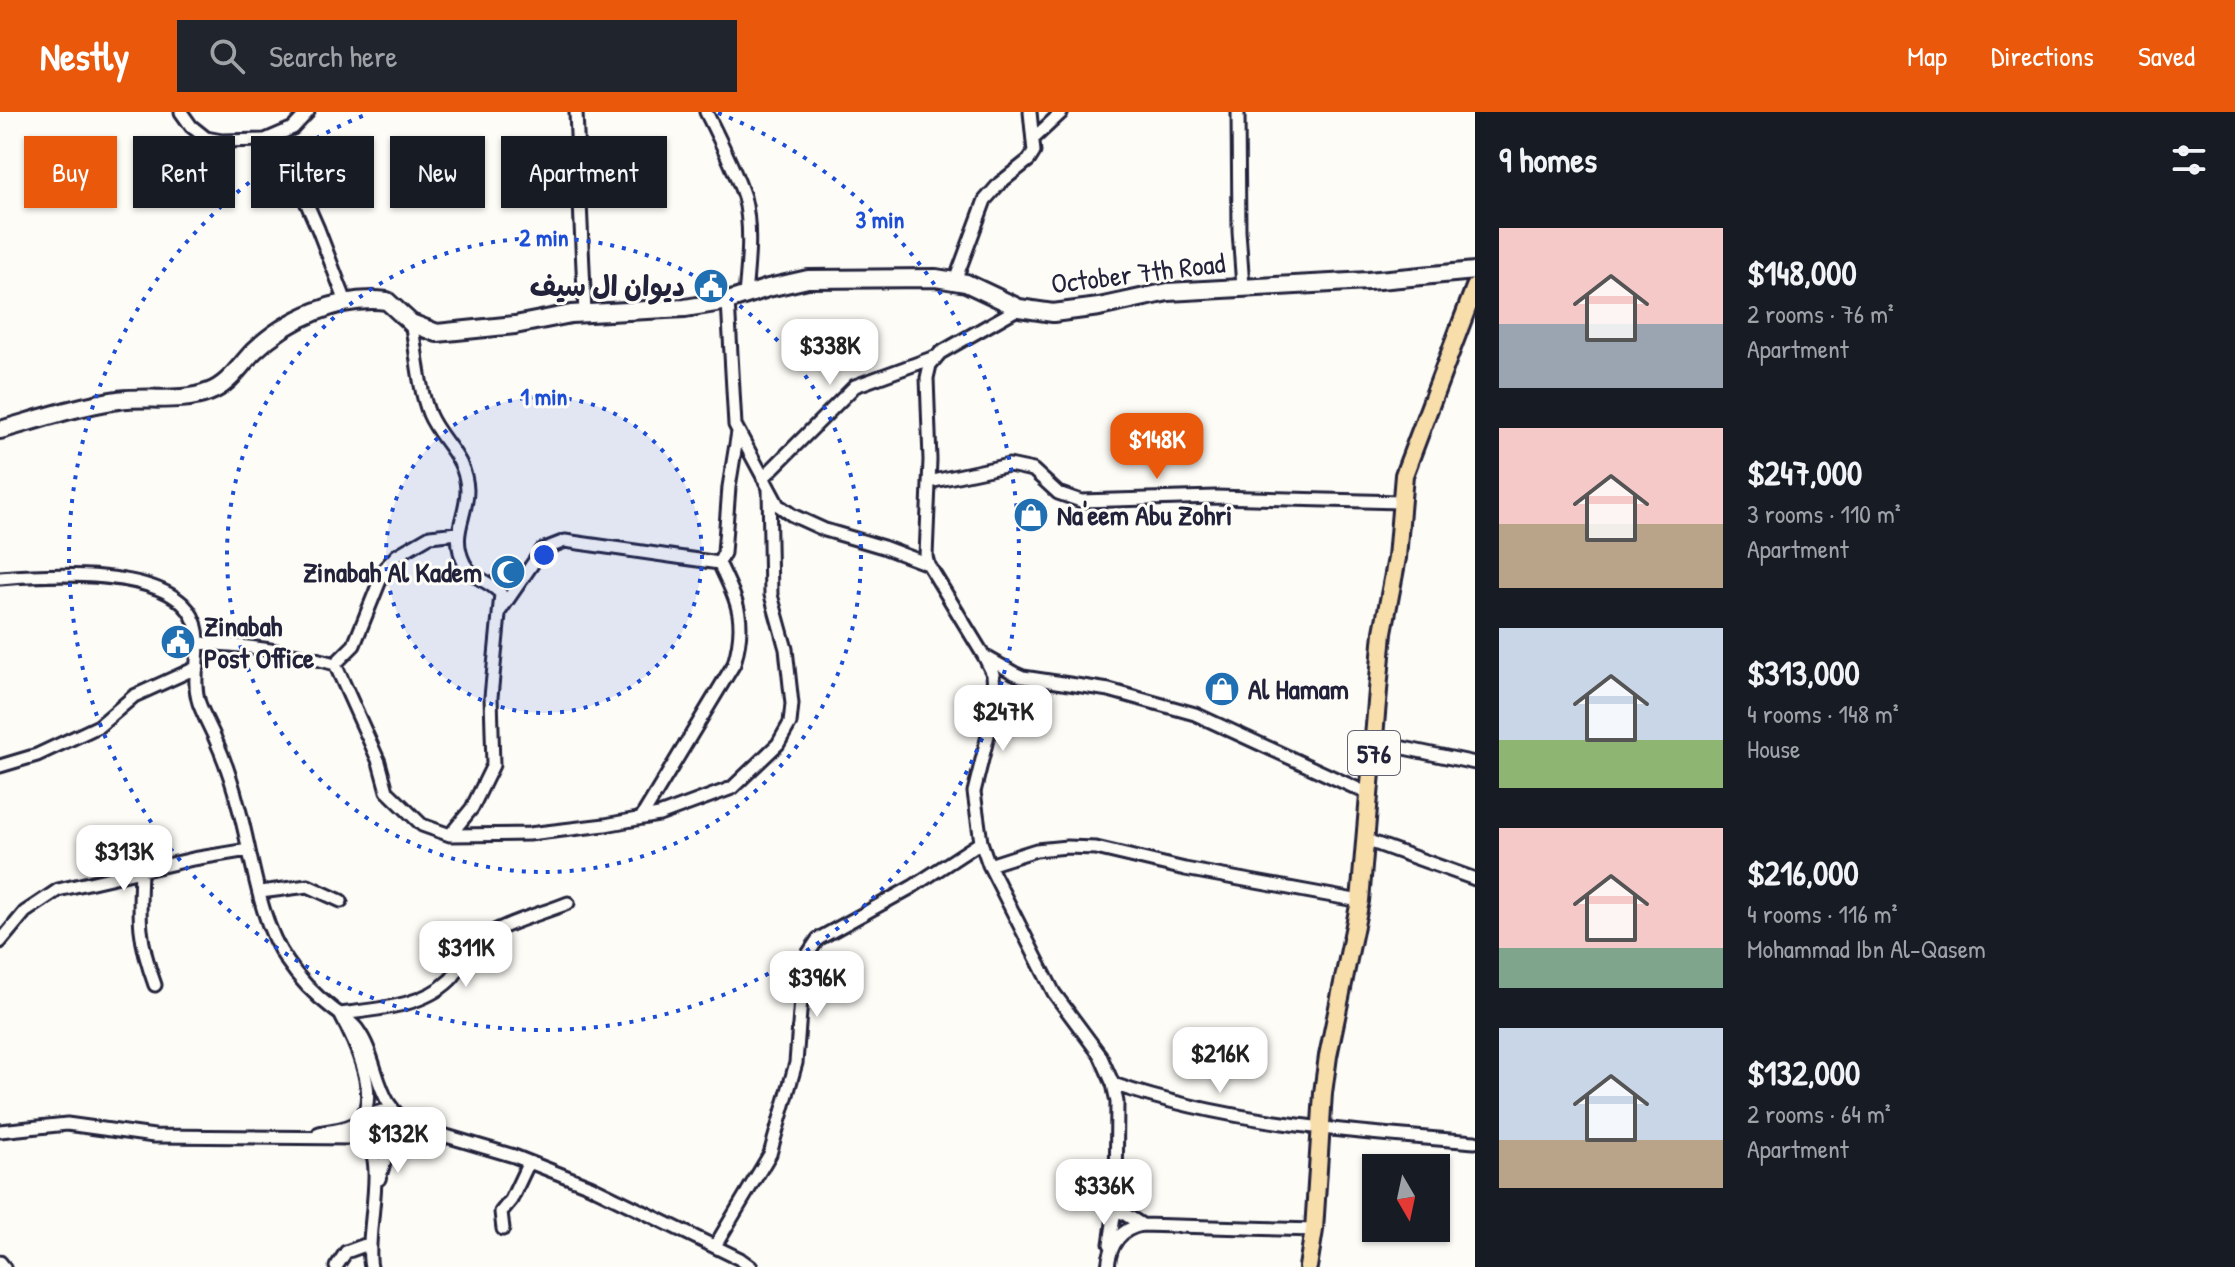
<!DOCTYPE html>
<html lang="en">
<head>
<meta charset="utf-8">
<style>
	body { margin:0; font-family:"Patrick Hand","Playpen Sans Arabic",sans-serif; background:#20242c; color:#f1f3f6; height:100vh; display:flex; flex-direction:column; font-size:30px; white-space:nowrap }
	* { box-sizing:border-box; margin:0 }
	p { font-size:26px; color:#9ea1a6 }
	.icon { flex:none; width:44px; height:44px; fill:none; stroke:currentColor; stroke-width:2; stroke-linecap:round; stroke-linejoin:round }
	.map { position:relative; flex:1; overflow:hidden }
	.drawer { display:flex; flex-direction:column; background:#171b24; width:760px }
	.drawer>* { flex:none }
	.top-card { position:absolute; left:24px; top:24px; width:760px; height:72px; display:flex; gap:16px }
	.needle { width:52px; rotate:171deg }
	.tools { position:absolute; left:1362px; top:1042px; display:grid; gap:16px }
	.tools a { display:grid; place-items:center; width:88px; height:88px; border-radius:0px; background:#171b24; box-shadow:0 2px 6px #0004; font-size:40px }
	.price { position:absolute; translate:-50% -68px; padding:0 18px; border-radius:16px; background:#fff; color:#222; font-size:26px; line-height:52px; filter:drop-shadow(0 2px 4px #0008) }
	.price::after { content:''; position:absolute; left:50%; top:48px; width:24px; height:18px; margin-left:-12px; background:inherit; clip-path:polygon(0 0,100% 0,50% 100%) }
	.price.current { background:#ea580c; color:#fff }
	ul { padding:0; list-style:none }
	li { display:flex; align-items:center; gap:24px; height:200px; padding:0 24px }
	li span { display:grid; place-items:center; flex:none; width:224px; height:160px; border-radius:0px; color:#555 }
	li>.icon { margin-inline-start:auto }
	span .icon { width:96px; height:96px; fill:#fffc; stroke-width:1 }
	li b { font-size:34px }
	h2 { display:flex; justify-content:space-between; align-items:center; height:96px; padding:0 24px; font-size:34px }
	.tag { padding:0 28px; border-radius:0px; background:#171b24; box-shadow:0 2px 6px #0004; font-size:28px; line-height:72px }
	.tag.current { background:#ea580c; color:#fff }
	header { display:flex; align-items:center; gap:48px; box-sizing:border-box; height:112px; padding:0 40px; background:#ea580c; color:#fff }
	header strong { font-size:38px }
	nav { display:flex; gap:44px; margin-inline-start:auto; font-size:28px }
	.search { width:560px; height:72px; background:#20242c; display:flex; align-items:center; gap:20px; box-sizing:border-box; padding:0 28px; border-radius:0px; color:#9ea1a6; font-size:30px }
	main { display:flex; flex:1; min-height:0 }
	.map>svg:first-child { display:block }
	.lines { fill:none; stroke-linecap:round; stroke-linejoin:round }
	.street-casing { stroke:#22223b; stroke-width:17 }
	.secondary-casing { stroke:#22223b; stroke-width:22 }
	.primary-casing { stroke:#22223b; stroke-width:22 }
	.street { stroke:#fdfcf7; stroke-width:11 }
	.secondary { stroke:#fdfcf7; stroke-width:16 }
	.primary { stroke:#f8deab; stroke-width:16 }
	.ring { fill:none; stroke:#1d4ed8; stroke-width:4; stroke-dasharray:4 8 }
	.labels { text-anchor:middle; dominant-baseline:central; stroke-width:6; stroke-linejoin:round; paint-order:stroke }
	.shield { fill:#fdfcf7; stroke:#646373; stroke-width:2 }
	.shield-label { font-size:26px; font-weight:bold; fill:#22223b }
	.street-label { font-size:28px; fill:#22223b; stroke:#fdfcf7 }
	.poi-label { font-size:28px; font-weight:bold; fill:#22223b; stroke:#fdfcf7; text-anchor:start }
	.centre { fill:#1d4ed8; stroke:#fdfcf7; stroke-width:4 }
	.ring-label { font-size:24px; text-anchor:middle; font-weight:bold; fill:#1d4ed8; stroke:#fdfcf7; stroke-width:6; stroke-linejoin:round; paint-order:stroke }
</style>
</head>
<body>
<header>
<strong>Nestly</strong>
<div class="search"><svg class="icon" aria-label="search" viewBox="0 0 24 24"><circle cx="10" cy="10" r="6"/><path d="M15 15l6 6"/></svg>Search here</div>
<nav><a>Map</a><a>Directions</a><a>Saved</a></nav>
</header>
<main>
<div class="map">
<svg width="1475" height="1155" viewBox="0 0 1475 1155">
	<rect width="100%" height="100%" fill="#fdfcf7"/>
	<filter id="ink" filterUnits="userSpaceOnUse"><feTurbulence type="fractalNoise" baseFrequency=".0125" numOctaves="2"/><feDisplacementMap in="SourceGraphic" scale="16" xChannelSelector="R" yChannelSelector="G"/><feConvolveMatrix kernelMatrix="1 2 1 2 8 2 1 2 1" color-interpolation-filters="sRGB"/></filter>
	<g filter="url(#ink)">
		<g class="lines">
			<defs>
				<path id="street" d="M181 0 191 14 206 26 222 29 264 28 283 37 318 117 346 190
					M576 0 585 201
					M706 0C718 24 736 60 744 85 752 115 748 152 745 183
					M1238 0 1239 119 1243 175
					M1033 27 1062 0
					M265 28 293 16 308 0
					M579 65 655 62
					M955 169 985 88 1000 71 1029 48 1034 40 1030 0
					M728 189 735 313 778 393 792 403 825 418 883 435 928 452
					M1019 196 940 241 930 253 927 266 930 348 926 444 928 452 984 544 1014 561 1023 565 1109 578 1195 602 1369 682
					M763 366 855 274 935 245
					M929 370 1009 353 1033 358 1058 381 1081 389 1215 385 1400 390
					M0 466C48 462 146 457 183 492 212 520 188 557 199 591 203 602 209 613 214 624 224 646 232 669 238 693 252 741 258 808 287 849 299 867 316 884 333 897 341 903 350 908 357 917 382 951 372 997 419 1016L514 1044 590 1074 740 1147 751 1155
					M500 499 542 438 565 429 719 451 724 441 729 375 738 320
					M199 531C246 533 290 539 335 552L379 650 387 679 422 713 450 723 472 696 493 653 491 585 501 482C491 469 473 468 464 451 450 422 467 405 467 378 466 344 441 330 429 302 418 274 417 240 411 211
					M984 544 993 562 995 595 974 680 981 730 989 753 1054 881 1100 943 1113 972 1117 990 1116 1091 1120 1099 1142 1113
					M335 552 354 533 385 456 397 443 430 424 458 421
					M1375 630 1475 651
					M0 654 37 643 99 614 134 584 198 555
					M641 706 734 552C747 507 738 491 719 451
					M450 723 529 722 605 713 659 703 732 676 778 632 790 611 792 592 786 537 771 483 769 377
					M1366 728 1475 767
					M989 753 1036 738 1067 735 1096 736 1185 757 1360 789
					M141 759C139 807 138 827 155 873
					M260 780 308 774 341 789
					M0 830 25 800 58 778 193 747 248 738
					M1113 972C1230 1012 1353 1020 1475 1030
					M394 1005 382 999 371 1002 364 1016 367 1027 383 1033 400 1029 442 1027
					M0 1019 67 1012 154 1024 354 1026C356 1026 364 1029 366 1031 387 1048 364 1126 371 1155
					M319 1021C332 1018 352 1018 361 1006 380 981 353 926 340 902 377 897 422 895 450 868 462 857 463 839 478 829 501 812 541 802 568 791
					M379 1067 389 1036 397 1030
					M503 1117 501 1100 511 1088 529 1050
					M1110 1132 1116 1091
					M715 1134 770 1042 796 951 803 862 808 842 818 827 912 775 981 730
					M0 1150 4 1155
					M336 1155 346 1140 368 1132
					M1108 1155C1110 1132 1120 1117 1142 1113L1314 1118"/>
				<path id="secondary" d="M0 318C39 307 78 294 118 288 148 284 181 291 209 280 229 273 240 253 254 239 287 207 340 183 387 189L411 211 437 221 515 213 571 202 685 196 728 189 768 176 808 167 936 166 966 171 1019 196 1053 201 1099 195 1168 180 1368 169 1475 159"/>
				<path id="primary" d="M1308 1155 1314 1118 1323 981 1328 944 1360 789 1383 520 1397 446 1404 363 1475 175"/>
			</defs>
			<use href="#street" class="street-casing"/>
			<use href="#secondary" class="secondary-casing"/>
			<use href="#primary" class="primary-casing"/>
			<use href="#street" class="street"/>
			<use href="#secondary" class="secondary"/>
			<use href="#primary" class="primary"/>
		</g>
	</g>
	<circle cx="544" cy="443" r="158" fill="#1d4ed8" fill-opacity=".12"/>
	<g class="ring">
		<circle cx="544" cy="443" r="158"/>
		<circle cx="544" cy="443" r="317"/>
		<path d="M718 1A475 475 0 1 1 370 1"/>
	</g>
	<defs>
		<symbol id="civic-disc" viewBox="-11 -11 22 22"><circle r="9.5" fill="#1f6fb2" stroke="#fdfcf7"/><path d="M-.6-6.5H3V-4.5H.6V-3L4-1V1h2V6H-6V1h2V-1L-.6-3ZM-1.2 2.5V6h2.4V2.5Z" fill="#fff"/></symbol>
		<symbol id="shop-disc" viewBox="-11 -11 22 22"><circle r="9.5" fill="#1f6fb2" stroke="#fdfcf7"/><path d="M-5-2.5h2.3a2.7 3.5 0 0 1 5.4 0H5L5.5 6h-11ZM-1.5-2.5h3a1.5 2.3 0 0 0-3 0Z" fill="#fff"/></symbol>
		<symbol id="mosque-disc" viewBox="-11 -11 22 22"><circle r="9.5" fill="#1f6fb2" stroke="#fdfcf7"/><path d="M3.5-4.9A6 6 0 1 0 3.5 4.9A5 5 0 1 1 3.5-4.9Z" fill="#fff"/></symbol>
	</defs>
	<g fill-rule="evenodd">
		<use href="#civic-disc" x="691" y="154" width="40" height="40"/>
		<use href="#shop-disc" x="1011" y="383" width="40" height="40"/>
		<use href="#mosque-disc" x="488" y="440" width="40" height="40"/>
		<use href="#civic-disc" x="158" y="510" width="40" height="40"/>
		<use href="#shop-disc" x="1202" y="557" width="40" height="40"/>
	</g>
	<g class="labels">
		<rect class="shield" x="1348" y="619" width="52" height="44" rx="6"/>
		<g class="shield-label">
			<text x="1374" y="641">576</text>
		</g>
		<g class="street-label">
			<text transform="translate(1138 161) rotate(-7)">October 7th Road</text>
		</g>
		<g class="poi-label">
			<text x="685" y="174" text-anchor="end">ديوان ال سيف</text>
			<text x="1057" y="403">Na'eem Abu Zohri</text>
			<text x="482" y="460" text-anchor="end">Zinabah Al Kadem</text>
			<text x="204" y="514">Zinabah<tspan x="204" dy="32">Post Office</tspan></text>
			<text x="1248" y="577">Al Hamam</text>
		</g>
	</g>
	<circle cx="544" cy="443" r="12" class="centre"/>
	<g class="ring-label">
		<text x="880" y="116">3 min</text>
		<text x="544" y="134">2 min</text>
		<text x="544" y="293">1 min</text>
	</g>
</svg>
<div class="tools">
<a><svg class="needle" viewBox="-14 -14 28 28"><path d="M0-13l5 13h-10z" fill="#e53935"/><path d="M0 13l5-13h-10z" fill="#9ea1a6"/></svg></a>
</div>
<b class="price" style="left:830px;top:275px">$338K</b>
<b class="price current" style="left:1157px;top:369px">$148K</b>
<b class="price" style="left:1003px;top:641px">$247K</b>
<b class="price" style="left:124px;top:781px">$313K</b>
<b class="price" style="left:466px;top:877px">$311K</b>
<b class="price" style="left:817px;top:907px">$396K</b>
<b class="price" style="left:1220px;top:983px">$216K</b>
<b class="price" style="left:398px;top:1063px">$132K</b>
<b class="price" style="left:1104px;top:1115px">$336K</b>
<div class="top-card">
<a class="tag current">Buy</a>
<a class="tag">Rent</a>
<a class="tag">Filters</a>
<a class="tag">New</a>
<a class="tag">Apartment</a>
</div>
</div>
<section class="drawer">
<h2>9 homes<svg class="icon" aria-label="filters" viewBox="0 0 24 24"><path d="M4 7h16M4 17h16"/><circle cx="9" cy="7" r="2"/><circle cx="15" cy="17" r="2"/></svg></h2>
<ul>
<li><span style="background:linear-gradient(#f6c9c9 60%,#9aa5b1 0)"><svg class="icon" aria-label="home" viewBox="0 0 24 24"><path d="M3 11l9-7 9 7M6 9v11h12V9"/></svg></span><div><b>$148,000</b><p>2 rooms · 76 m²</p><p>Apartment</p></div></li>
<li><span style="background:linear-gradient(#f6c9c9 60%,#b9a48a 0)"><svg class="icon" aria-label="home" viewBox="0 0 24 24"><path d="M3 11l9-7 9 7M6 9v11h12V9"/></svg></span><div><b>$247,000</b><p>3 rooms · 110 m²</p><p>Apartment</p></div></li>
<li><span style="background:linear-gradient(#c9d6e8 70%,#8fb573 0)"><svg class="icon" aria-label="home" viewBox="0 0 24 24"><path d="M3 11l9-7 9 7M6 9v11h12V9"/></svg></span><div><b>$313,000</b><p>4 rooms · 148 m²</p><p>House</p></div></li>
<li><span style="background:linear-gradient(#f6c9c9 75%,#7fa58c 0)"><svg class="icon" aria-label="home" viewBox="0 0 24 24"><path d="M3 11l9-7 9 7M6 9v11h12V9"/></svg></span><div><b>$216,000</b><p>4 rooms · 116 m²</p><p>Mohammad Ibn Al-Qasem</p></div></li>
<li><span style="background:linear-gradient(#c9d6e8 70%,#b9a48a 0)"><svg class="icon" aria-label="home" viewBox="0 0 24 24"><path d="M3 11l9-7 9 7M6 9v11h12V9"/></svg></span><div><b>$132,000</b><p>2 rooms · 64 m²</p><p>Apartment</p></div></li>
</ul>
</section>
</main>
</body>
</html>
